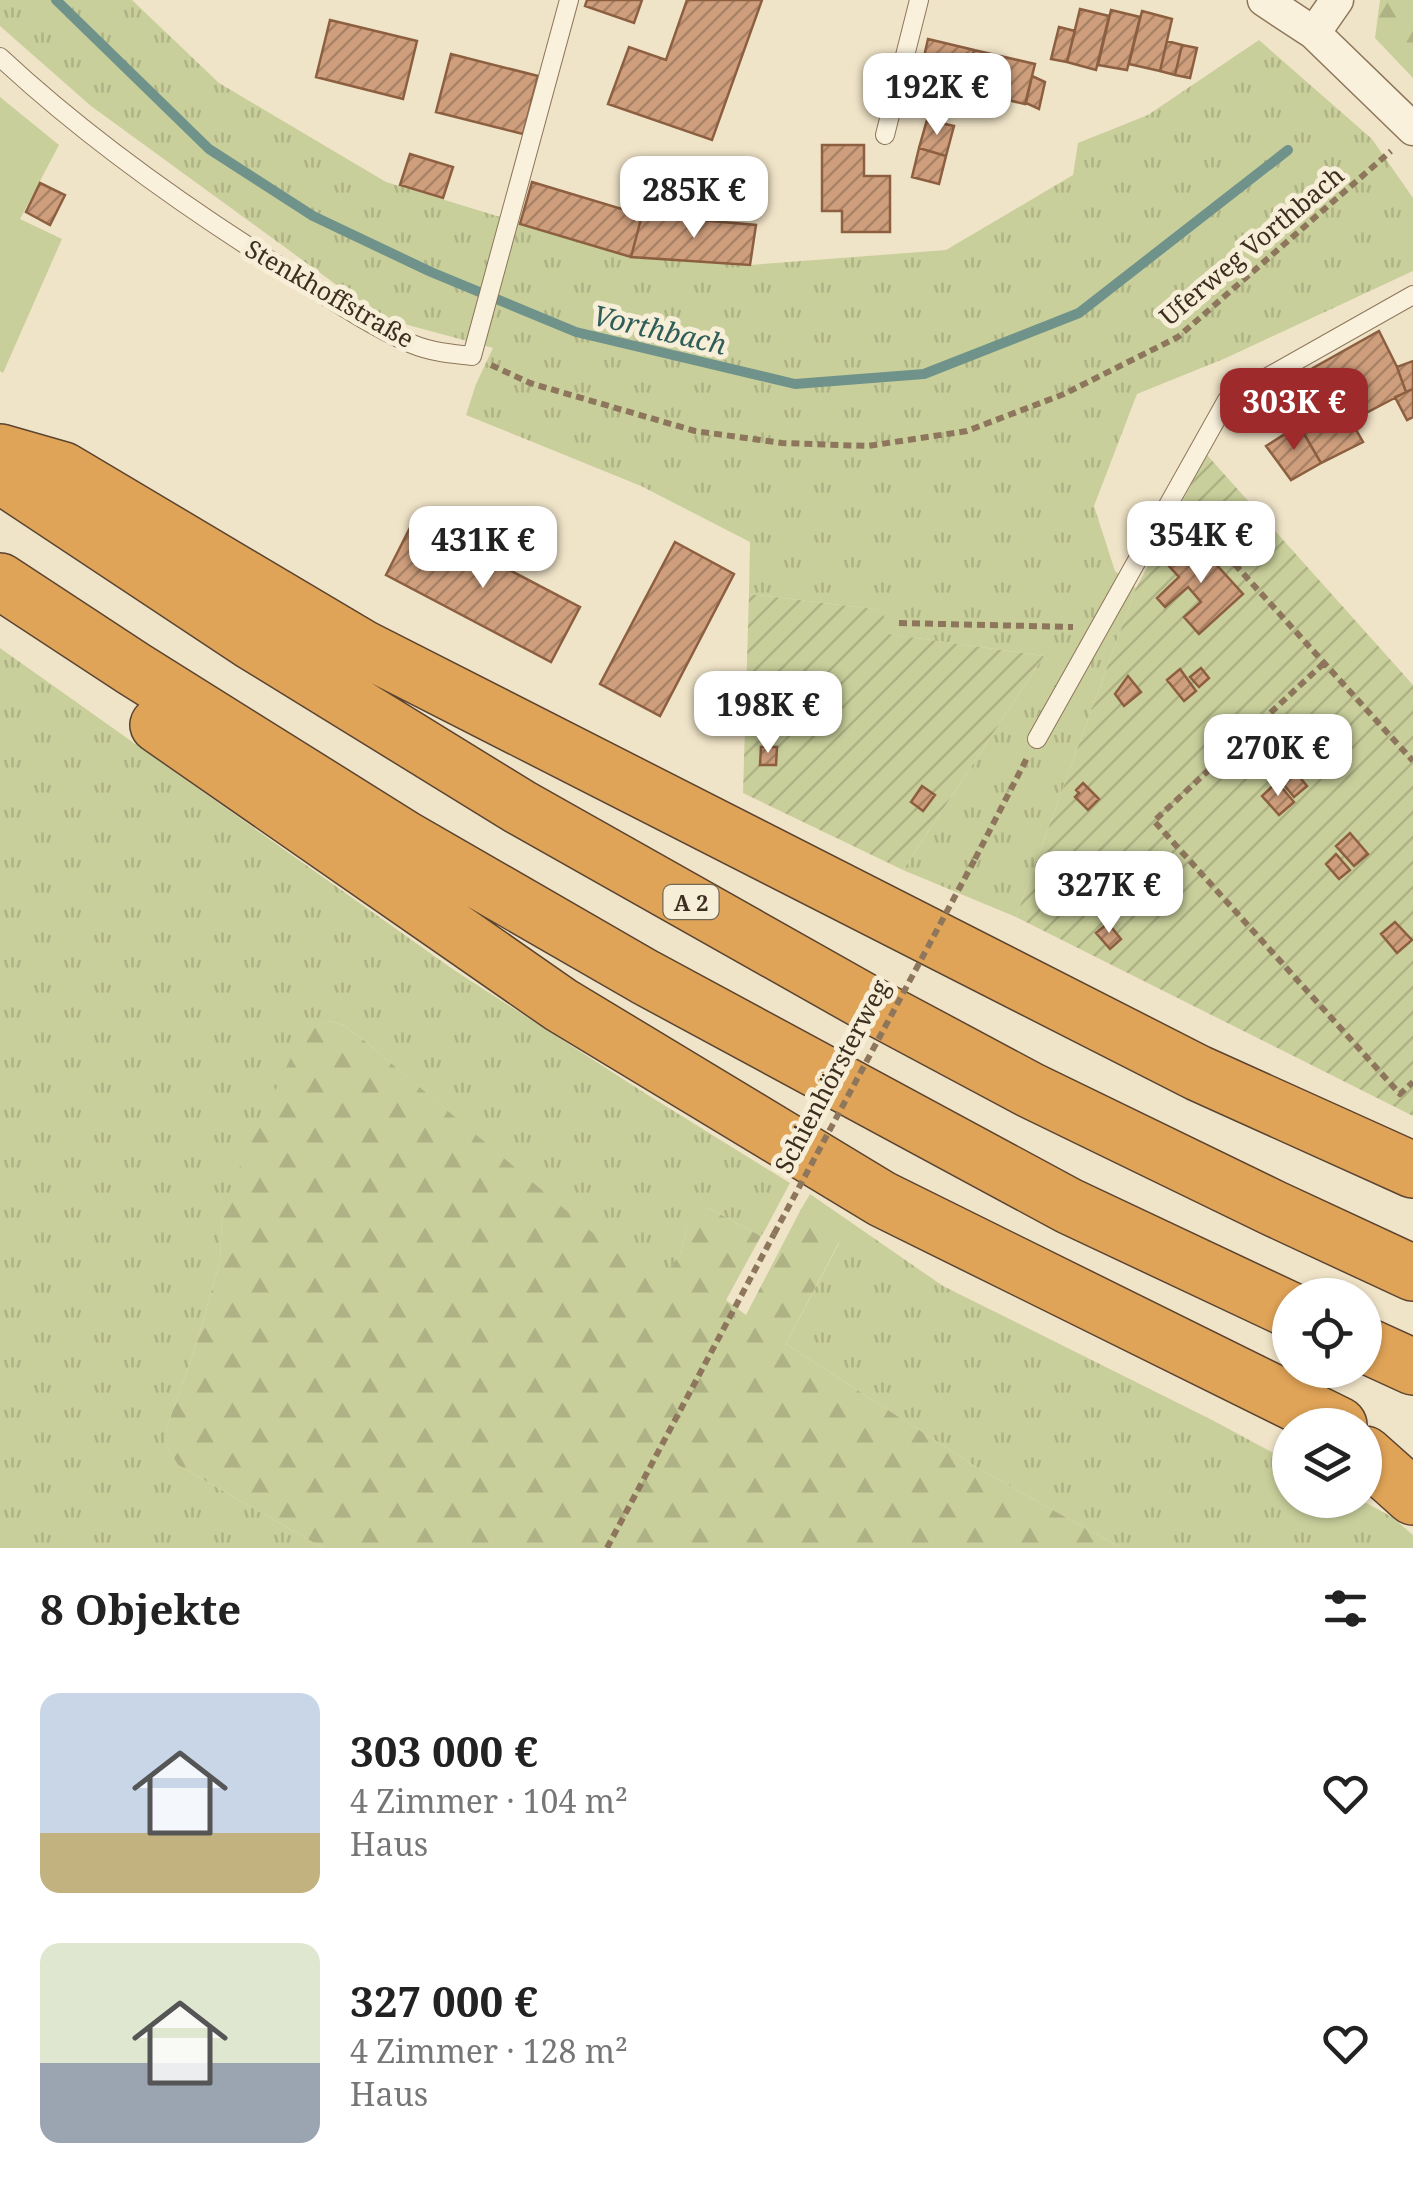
<!DOCTYPE html>
<html lang="de">
<head>
<meta charset="utf-8">
<style>
	body { margin:0; font-family:"Noto Serif",serif; background:#f2f2f2; color:#222; height:100vh; display:flex; flex-direction:column; font-size:38px; white-space:nowrap }
	* { box-sizing:border-box; margin:0 }
	p { font-size:32px; color:#767676 }
	.icon { flex:none; width:55px; height:55px; fill:none; stroke:currentColor; stroke-width:2; stroke-linecap:round; stroke-linejoin:round }
	.map { position:relative; height:1548px; overflow:hidden }
	.sheet { display:flex; flex-direction:column; background:#fff; flex:1 }
	.sheet>* { flex:none }
	.fabs { position:absolute; left:1272px; top:1278px; display:grid; gap:20px }
	.fabs a { display:grid; place-items:center; width:110px; height:110px; border-radius:50%; background:#fff; box-shadow:0 2px 8px #0004; font-size:50px }
	.price { position:absolute; translate:-50% -85px; padding:0 22px; border-radius:20px; background:#fff; color:#222; font-size:32px; line-height:65px; filter:drop-shadow(0 2px 5px #0008) }
	.price::after { content:''; position:absolute; left:50%; top:60px; width:30px; height:22px; margin-left:-15px; background:inherit; clip-path:polygon(0 0,100% 0,50% 100%) }
	.price.active { background:#9e2a2b; color:#fff }
	ul { padding:0; list-style:none }
	li { display:flex; align-items:center; gap:30px; height:250px; padding:0 40px }
	li span { display:grid; place-items:center; flex:none; width:280px; height:200px; border-radius:20px; color:#555 }
	li>.icon { margin-inline-start:auto }
	span .icon { width:120px; height:120px; fill:#fffc; stroke-width:1 }
	li b { font-size:42px }
	h2 { display:flex; justify-content:space-between; align-items:center; height:120px; padding:0 40px; font-size:42px }
	.map>svg:first-child { display:block }
	.grass { fill:url(#grass-tufts) }
	.forest { fill:url(#forest-firs) }
	.park { fill:#c9cf9b }
	.garden { fill:url(#garden-furrows) }
	.lines { fill:none; stroke-linecap:round; stroke-linejoin:round }
	.stream { stroke:#6f938a; stroke-width:10 }
	.building { fill:url(#building-hatch); stroke:#8d5f41; stroke-width:2.5 }
	.lane-casing { stroke:#8d765c; stroke-width:20 }
	.street-casing { stroke:#8d765c; stroke-width:35 }
	.highway-casing { stroke:#5b4430; stroke-width:58 }
	.path { stroke:#8d765c; stroke-width:6; stroke-dasharray:8 5; stroke-linecap:butt }
	.lane { stroke:#faf1dc; stroke-width:18 }
	.street { stroke:#faf1dc; stroke-width:32 }
	.highway { stroke:#e0a458; stroke-width:55 }
	.path-bridge { stroke:#8d765c; stroke-width:6; stroke-dasharray:8 5; stroke-linecap:butt }
	.labels { text-anchor:middle; dominant-baseline:central; stroke-width:10; stroke-linejoin:round; paint-order:stroke }
	.shield { fill:#f7eed8; stroke:#756857; stroke-width:2.5 }
	.shield-label { font-size:22px; font-weight:bold; fill:#3d2e20 }
	.street-label { font-size:25px; fill:#3d2e20; stroke:#f7eed8 }
	.water-label { font-size:28px; font-style:italic; fill:#2f5d5a; stroke:#f7eed8 }
</style>
</head>
<body>
<div class="map">
<svg width="1413" height="1548" viewBox="0 0 1413 1548">
	<defs>
		<pattern id="grass-tufts" width="24" height="20" patternUnits="userSpaceOnUse" patternTransform="scale(2.5)"><rect width="24" height="20" fill="#c9cf9b"/><path d="M3 7l-1-3M5 7V3M7 7l1-3M15 17l-1-3M17 17v-4M19 17l1-3" fill="none" stroke="#aeb285"/></pattern>
		<pattern id="forest-firs" width="22" height="20" patternUnits="userSpaceOnUse" patternTransform="scale(2.5)"><rect width="22" height="20" fill="#c9cf9b"/><path d="M5 1l3.5 6h-7zM16 11l3.5 6h-7z" fill="#aeb285"/></pattern>
		<pattern id="garden-furrows" width="10" height="10" patternUnits="userSpaceOnUse" patternTransform="scale(2.5)"><rect width="10" height="10" fill="#c9cf9b"/><path d="M-1 1l2-2M0 10L10 0M9 11l2-2" fill="none" stroke="#aeb285"/></pattern>
		<pattern id="building-hatch" width="6" height="6" patternUnits="userSpaceOnUse" patternTransform="scale(2.5)"><rect width="6" height="6" fill="#cf9f7d"/><path d="M-1 1l2-2M0 6l6-6M5 7l2-2" fill="none" stroke="#a98266"/></pattern>
	</defs>
	<rect width="100%" height="100%" fill="#f0e4c8"/>
	<path class="grass" d="M0 0H132L219 83 386 182 631 257 750 265 946 250 1073 175 1078 143 1148 115 1259 40 1372 139 1413 198V271L1226 358 1137 394 1094 506 1115 571 1136 588 1016 917 903 870 1044 656 888 634 881 610 749 594 750 542 641 486 466 415 476 384 493 348 382 318 91 106 0 26Z
		M0 648 454 970 643 1092 790 1183 765 1230 761 1236 708 1208 687 1227 681 1253 656 1287 366 1042 343 1025 329 1021 302 1035 222 1218 220 1261 197 1342 166 1430V1446L178 1465 323 1548H0Z
		M810 1194 943 1286 1212 1420 1290 1462V1500H1361L1392 1517 1413 1535V1548H1121L981 1470 786 1344 839 1243 800 1211Z"/>
	<path class="forest" d="M1380 0H1413V78L1375 38Z
		M329 1021 343 1025 366 1042 656 1286 681 1253 687 1227 695 1212 708 1208 761 1236 726 1300 746 1315 800 1211 806 1215 839 1242 786 1344 981 1470 1121 1548H323L178 1465 166 1446V1430L197 1342 220 1261 222 1218 241 1163 302 1034Z"/>
	<path class="park" d="M0 97 59 145 20 219 62 239 3 373 0 371Z"/>
	<path class="garden" d="M1207 455 1413 685V1116L1016 917 1136 588Z
		M749 594 882 610 889 634 1044 656 903 870 743 793Z"/>
	<g class="lines">
		<path class="stream" d="M56 0 209 149 313 216 431 272 576 332 795 384 924 374 1079 313 1288 150"/>
	</g>
	<path class="building" d="M587 0H642L634 23 585 6Z
		M687 0H762L712 140 608 104 629 47 666 60Z
		M1080 9 1109 16 1096 70 1067 62Z
		M1111 10 1140 17 1127 70 1098 65Z
		M1142 11 1172 19 1160 71 1129 64Z
		M330 20 417 41 403 99 316 77Z
		M1059 27 1075 31 1067 62 1051 59Z
		M928 39 974 50 962 101 939 95 942 85 919 79Z
		M1167 41 1182 45 1175 75 1160 71Z
		M1182 45 1197 48 1190 78 1175 75Z
		M974 50 1035 64 1025 104 964 90Z
		M451 54 538 76 523 134 436 112Z
		M1032 76 1045 82 1039 109 1026 103Z
		M927 120 954 126 946 156 919 148Z
		M822 145H864V176H890V232H842V211H822Z
		M919 148 946 156 939 184 912 177Z
		M410 154 453 167 443 198 400 185Z
		M532 182 642 215 631 257 520 224Z
		M40 183 65 195 50 225 26 212Z
		M642 215 756 225 750 265 631 257Z
		M1379 331 1397 367 1406 392 1345 424 1313 368Z
		M1413 361V389L1406 392 1397 367Z
		M1315 371 1333 403 1310 415 1292 383Z
		M1413 389V417L1407 420 1395 397Z
		M1333 403 1345 424 1351 421 1363 442 1321 463 1297 422Z
		M1299 425 1321 463 1291 480 1266 446Z
		M414 520 580 607 551 662 386 575Z
		M1194 540 1243 594 1199 634 1184 617 1201 602 1188 587 1165 607 1157 598 1179 577 1167 564Z
		M675 542 734 574 660 716 600 684Z
		M1201 668 1209 678 1199 687 1190 677Z
		M1180 669 1196 691 1184 701 1167 680Z
		M1128 676 1141 692 1124 706 1115 694Z
		M778 683H798V700L778 699Z
		M761 747H777L776 765H760Z
		M1293 769 1307 786 1294 797 1280 780Z
		M1277 782 1294 802 1279 815 1262 796Z
		M1083 783 1099 799 1088 810 1075 797 1079 793 1076 790Z
		M922 786 935 795 923 811 911 802Z
		M1350 833 1368 854 1354 866 1336 846Z
		M1336 854 1350 870 1339 879 1326 864Z
		M1395 922 1412 940 1397 953 1381 934Z
		M1108 923 1121 939 1110 949 1096 933Z"/>
	<g class="lines">
		<defs>
			<path id="lane" d="M0 57C88 139 186 208 287 271 328 297 368 325 412 344 431 352 452 354 472 356L569 0
				M885 135 919 0
				M1037 739 1227 400 1413 295"/>
			<path id="street" d="M1264 0 1314 33 1413 129
				M1314 33 1337 0"/>
			<path id="highway" d="M0 452 63 470 361 647 1198 1073 1413 1170
				M0 475 252 642 520 807 871 1005 1030 1090 1273 1208 1413 1273
				M0 581 134 669 404 838 645 977 1069 1206 1290 1310
				M158 725 561 1005 882 1199 1339 1425
				M1365 1345 1413 1367
				M1365 1454 1413 1497"/>
		</defs>
		<use href="#lane" class="lane-casing"/>
		<use href="#street" class="street-casing"/>
		<use href="#highway" class="highway-casing"/>
		<path class="path" d="M491 365 530 383 695 431 782 443 868 446 967 431 1064 394 1178 337 1391 151
			M1191 516 1413 761
			M899 623 1073 627
			M1324 663 1154 821 1400 1094 1413 1082
			M975 859 1027 758
			M607 1548 774 1234"/>
		<use href="#lane" class="lane"/>
		<use href="#street" class="street"/>
		<use href="#highway" class="highway"/>
		<path class="path-bridge" d="M774 1234 975 859"/>
	</g>
	<g class="labels">
		<rect class="shield" x="663.5" y="885" width="55" height="34" rx="8"/>
		<g class="shield-label">
			<text x="691" y="902">A 2</text>
		</g>
		<g class="street-label">
			<text transform="translate(1251 245) rotate(-40)">Uferweg Vorthbach</text>
			<text transform="translate(330 293) rotate(30)">Stenkhoffstraße</text>
			<text transform="translate(831 1076) rotate(-62)">Schienhörsterweg</text>
		</g>
		<g class="water-label">
			<text transform="translate(660 329) rotate(13)">Vorthbach</text>
		</g>
	</g>
</svg>
<div class="fabs">
<a><svg class="icon" aria-label="locate" viewBox="0 0 24 24"><circle cx="12" cy="12" r="6"/><path d="M12 2v4M12 18v4M2 12h4M18 12h4"/></svg></a>
<a><svg class="icon" aria-label="layers" viewBox="0 0 24 24"><path d="M12 4l9 5-9 5-9-5zM3 14l9 5 9-5"/></svg></a>
</div>
<b class="price" style="left:937px;top:138px">192K €</b>
<b class="price" style="left:694px;top:241px">285K €</b>
<b class="price active" style="left:1294px;top:453px">303K €</b>
<b class="price" style="left:1201px;top:586px">354K €</b>
<b class="price" style="left:483px;top:591px">431K €</b>
<b class="price" style="left:768px;top:756px">198K €</b>
<b class="price" style="left:1278px;top:799px">270K €</b>
<b class="price" style="left:1109px;top:936px">327K €</b>
</div>
<section class="sheet">
<h2>8 Objekte<svg class="icon" aria-label="filters" viewBox="0 0 24 24"><path d="M4 7h16M4 17h16"/><circle cx="9" cy="7" r="2"/><circle cx="15" cy="17" r="2"/></svg></h2>
<ul>
<li><span style="background:linear-gradient(#c9d6e8 70%,#c2b280 0)"><svg class="icon" aria-label="home" viewBox="0 0 24 24"><path d="M3 11l9-7 9 7M6 9v11h12V9"/></svg></span><div><b>303 000 €</b><p>4 Zimmer · 104 m²</p><p>Haus</p></div><svg class="icon" aria-label="heart" viewBox="0 0 24 24"><path d="M12 20l-8-8c-3-5 5-10 8-4 3-6 11-1 8 4z"/></svg></li>
<li><span style="background:linear-gradient(#dfe7d0 60%,#9aa5b1 0)"><svg class="icon" aria-label="home" viewBox="0 0 24 24"><path d="M3 11l9-7 9 7M6 9v11h12V9"/></svg></span><div><b>327 000 €</b><p>4 Zimmer · 128 m²</p><p>Haus</p></div><svg class="icon" aria-label="heart" viewBox="0 0 24 24"><path d="M12 20l-8-8c-3-5 5-10 8-4 3-6 11-1 8 4z"/></svg></li>
</ul>
</section>
</body>
</html>
